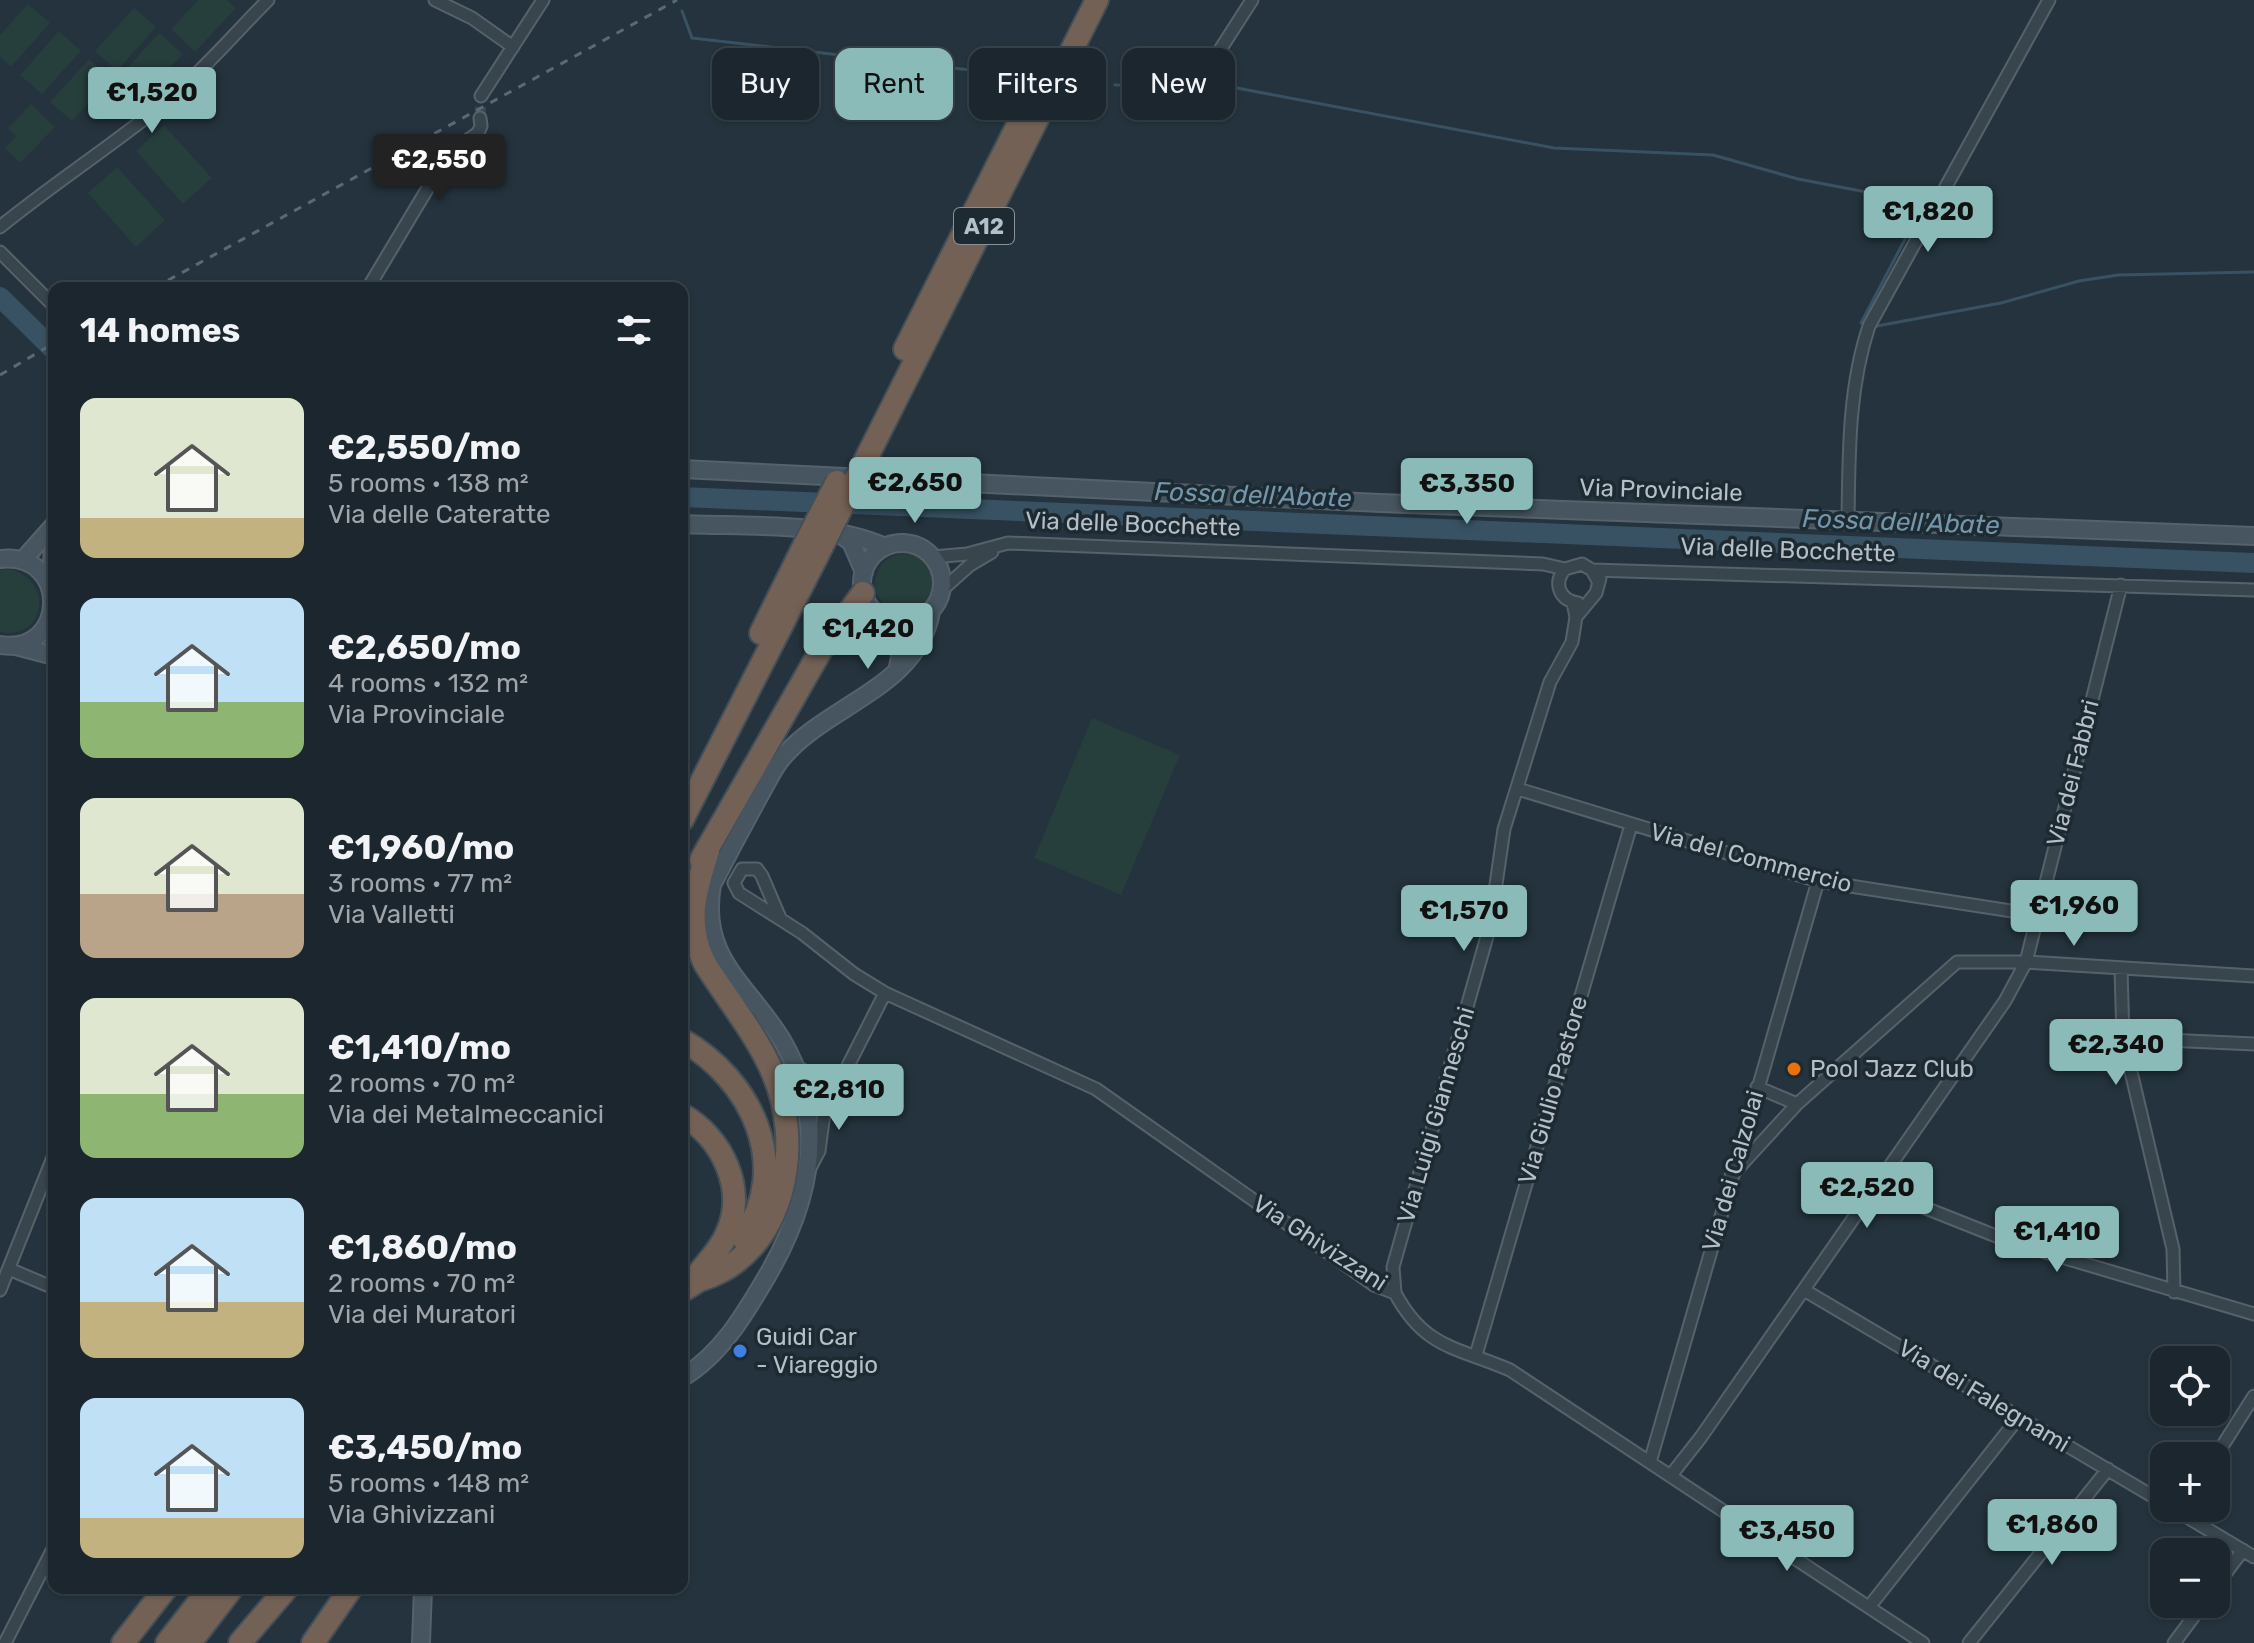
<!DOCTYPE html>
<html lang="en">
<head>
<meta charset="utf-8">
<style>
	body { margin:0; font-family:Rubik,sans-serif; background:#242e36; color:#f1f3f6; height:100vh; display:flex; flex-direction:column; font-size:30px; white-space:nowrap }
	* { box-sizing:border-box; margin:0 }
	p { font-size:26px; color:#a0a5aa }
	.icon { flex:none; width:44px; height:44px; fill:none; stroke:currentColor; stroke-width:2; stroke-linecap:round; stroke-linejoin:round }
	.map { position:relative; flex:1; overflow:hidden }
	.sheet { position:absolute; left:48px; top:282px; width:640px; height:1312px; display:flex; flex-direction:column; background:#1b262e; border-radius:16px; box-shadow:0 2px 6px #0004,0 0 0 2px #39434a }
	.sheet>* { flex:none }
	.guide { position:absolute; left:712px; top:48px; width:760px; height:72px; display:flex; gap:16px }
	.tools { position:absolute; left:2150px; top:1346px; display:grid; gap:16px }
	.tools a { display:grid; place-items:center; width:80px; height:80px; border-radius:16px; background:#1b262e; box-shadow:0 2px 6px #0004,0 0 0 2px #39434a; font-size:40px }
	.price { position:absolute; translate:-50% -68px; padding:0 18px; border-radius:8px; background:#8bbbb9; color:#111; font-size:26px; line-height:52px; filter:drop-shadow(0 2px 4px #0008) }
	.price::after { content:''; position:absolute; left:50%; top:48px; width:24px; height:18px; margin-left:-12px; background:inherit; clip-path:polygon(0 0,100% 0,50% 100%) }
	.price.selected { background:#222; color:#fff }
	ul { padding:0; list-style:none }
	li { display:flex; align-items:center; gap:24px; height:200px; padding:0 32px }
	li span { display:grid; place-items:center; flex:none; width:224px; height:160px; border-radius:16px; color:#555 }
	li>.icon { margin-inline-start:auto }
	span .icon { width:96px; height:96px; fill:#fffc; stroke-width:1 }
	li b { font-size:34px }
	h2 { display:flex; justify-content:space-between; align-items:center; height:96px; padding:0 32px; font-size:34px }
	.pill { padding:0 28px; border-radius:16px; background:#1b262e; box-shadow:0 2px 6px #0004,0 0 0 2px #39434a; font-size:28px; line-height:72px }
	.pill.selected { background:#8bbbb9; color:#111 }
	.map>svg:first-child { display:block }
	.green { fill:#263e3c }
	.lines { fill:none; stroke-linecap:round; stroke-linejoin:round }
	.stream { stroke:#385263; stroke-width:3 }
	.river { stroke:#385263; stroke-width:20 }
	.street-tunnel { stroke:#3a4852; stroke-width:11; stroke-dasharray:11 5.5; stroke-linecap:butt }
	.street-casing { stroke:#56626b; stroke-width:15 }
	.secondary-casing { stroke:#56626b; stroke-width:20 }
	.highway-casing { stroke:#434f58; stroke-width:26 }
	.street { stroke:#38454d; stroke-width:11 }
	.secondary { stroke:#465560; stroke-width:16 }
	.highway { stroke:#736155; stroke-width:22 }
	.rail { stroke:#5a6a74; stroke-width:3; stroke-dasharray:8 8; stroke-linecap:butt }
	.highway-bridge-casing { stroke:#434f58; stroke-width:26; stroke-linecap:butt }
	.highway-bridge { stroke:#736155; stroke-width:22 }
	.food-dot { fill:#e8710a; stroke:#1d2a32; stroke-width:3 }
	.shop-dot { fill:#3f7fe0; stroke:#1d2a32; stroke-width:3 }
	.labels { text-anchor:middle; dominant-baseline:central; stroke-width:7; stroke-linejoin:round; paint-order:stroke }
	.shield { fill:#1d2a32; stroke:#87929b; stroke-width:2 }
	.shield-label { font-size:22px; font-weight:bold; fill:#b4bfc8 }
	.street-label { font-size:24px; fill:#b4bfc8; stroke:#1d2a32 }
	.poi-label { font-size:24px; fill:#b4bfc8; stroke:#1d2a32; text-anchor:start }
	.water-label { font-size:26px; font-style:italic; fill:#7496aa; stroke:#1d2a32 }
</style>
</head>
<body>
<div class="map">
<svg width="2254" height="1643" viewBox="0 0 2254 1643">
	<rect width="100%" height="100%" fill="#24333d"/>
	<path class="green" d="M198 0H227L236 8 195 52 171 29Z
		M28 4 50 23 11 67 0 57V35Z
		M134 8 156 27 117 71 95 51Z
		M59 31 81 51 42 94 20 75Z
		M159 33 183 54 141 100 118 78Z
		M89 59 111 78 72 121 50 102Z
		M31 104 55 127 20 163 5 148 16 136 8 128Z
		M164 125 212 178 183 204 136 151Z
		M117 167 165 220 136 247 88 193Z
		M875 583a29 29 0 1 1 58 0a29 29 0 1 1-58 0Z
		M10 569C56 582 44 641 0 632V570Z
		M1092 718 1180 755 1121 895 1034 858Z"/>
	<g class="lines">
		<path class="stream" d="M682 11 692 38 996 73
			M1115 85 1237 88 1554 148 1713 155 1798 179 1924 203 1861 323
			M1877 326 2001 303 2079 281 2118 275 2254 272"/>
		<path class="river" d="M0 297 54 350
			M682 497 2254 563"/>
		<path class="street-tunnel" d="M480 118 481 96"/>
		<defs>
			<path id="street" d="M435 0 472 18 513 47
				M1218 53 1252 0
				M481 96 543 0
				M0 227C54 183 113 145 167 101 203 71 235 33 268 0
				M0 252 54 306
				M368 288 441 166 456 148 478 133 481 126 480 118
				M1848 521C1849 456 1848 389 1869 326L2049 0
				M933 557 967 554 1008 543 1543 564 1565 569 1582 564 1592 570 1598 581
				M1565 569C1553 583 1559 600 1578 603
				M1592 570 2254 590
				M942 590 970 565 992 552
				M1576 617 1596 593 1600 578
				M1518 789 1818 881 2037 915
				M780 918 762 876 757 869H742L734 883 739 893 802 933 854 974 885 993 1096 1089 1374 1285 1395 1293C1425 1349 1457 1347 1510 1370L1923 1643
				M2121 969 2123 1038
				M794 1065C811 1076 821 1078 842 1073
				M1757 1087 1797 1104
				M803 1093 832 1078
				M810 1168 819 1151 824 1113 885 993
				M1731 1176 1797 1104 1957 962H2026L2254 976
				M1875 1188 2011 1242 2254 1314
				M9 1269 54 1288
				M0 1290 54 1155
				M1804 1290 2164 1503
				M2174 1292 2173 1249 2123 1038 2254 1044
				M1395 1293 1393 1267 1490 926 1504 829 1550 682 1572 642 1576 617 1573 603
				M1476 1355 1631 825
				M2216 1456 2254 1396
				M1650 1462 1818 881
				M1672 1474 1701 1437 2005 1001 2026 962 2121 585
				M2172 1508 2254 1557
				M2216 1586 2243 1550
				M1869 1607 2019 1417
				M5 1643 54 1547
				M1969 1643 2108 1469
				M2174 1643 2203 1604"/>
			<path id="secondary" d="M682 469 1380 503 2254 536
				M682 524C745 527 827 521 885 547
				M838 533 851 542 864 572
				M862 583a40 40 0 1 1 80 0a40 40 0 1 1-80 0Z
				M0 559C71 551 68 656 0 645
				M23 560 54 525
				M50 586 54 539
				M893 623 902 646 898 667
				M16 646 54 656
				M682 1378C723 1353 746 1312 770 1271 812 1197 827 1117 782 1040 748 984 699 959 712 885 728 854 744 824 761 793 768 781 774 767 783 757 828 704 917 688 931 612
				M421 1643 423 1588"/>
			<path id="highway" d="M905 349 1028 105
				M870 451 1097 0
				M761 633 801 552
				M833 638C846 625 866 616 884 619
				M682 820 816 558
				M701 860 821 650 863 593
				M682 1040C751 1079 793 1165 743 1238
				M682 1115C722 1137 747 1189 727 1233 720 1251 705 1264 694 1279
				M703 1279C786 1252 805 1144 772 1071 755 1032 726 998 704 962 685 922 695 891 708 851
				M682 1291 712 1272
				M123 1643 166 1588
				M167 1643 210 1588
				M190 1643 232 1588
				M240 1643 287 1588
				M313 1643 351 1588"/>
		</defs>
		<use href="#street" class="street-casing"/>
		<use href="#secondary" class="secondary-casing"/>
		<use href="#highway" class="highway-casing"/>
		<use href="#street" class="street"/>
		<use href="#secondary" class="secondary"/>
		<use href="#highway" class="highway"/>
		<path class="rail" d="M154 288 677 0
			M0 375 54 343"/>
		<defs>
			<path id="highway-bridge" d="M801 552 837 482
				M816 558 870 451"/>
		</defs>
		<use href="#highway-bridge" class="highway-bridge-casing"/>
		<use href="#highway-bridge" class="highway-bridge"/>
	</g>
	<circle class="food-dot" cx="1794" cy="1069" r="8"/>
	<circle class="shop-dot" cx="740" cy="1351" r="8"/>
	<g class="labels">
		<rect class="shield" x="954" y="208" width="60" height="36" rx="6"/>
		<g class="shield-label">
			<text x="984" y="226">A12</text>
		</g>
		<g class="street-label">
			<text transform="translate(1661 490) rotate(2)">Via Provinciale</text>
			<text transform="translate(1133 524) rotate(2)">Via delle Bocchette</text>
			<text transform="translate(1788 550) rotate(2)">Via delle Bocchette</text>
			<text transform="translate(2073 773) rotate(-76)">Via dei Fabbri</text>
			<text transform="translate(1751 858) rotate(15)">Via del Commercio</text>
			<text transform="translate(1553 1090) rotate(-74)">Via Giulio Pastore</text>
			<text transform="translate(1436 1115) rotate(-74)">Via Luigi Gianneschi</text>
			<text transform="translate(1733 1171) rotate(-74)">Via dei Calzolai</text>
			<text transform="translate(1320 1243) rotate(33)">Via Ghivizzani</text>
			<text transform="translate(1984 1396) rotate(31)">Via dei Falegnami</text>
		</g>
		<g class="poi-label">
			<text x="1810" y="1069">Pool Jazz Club</text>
			<text x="756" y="1337">Guidi Car<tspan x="756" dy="28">- Viareggio</tspan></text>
		</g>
		<g class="water-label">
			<text transform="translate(1253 495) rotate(2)">Fossa dell'Abate</text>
			<text transform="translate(1901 522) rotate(2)">Fossa dell'Abate</text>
		</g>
	</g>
</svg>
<div class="tools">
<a><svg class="icon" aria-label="locate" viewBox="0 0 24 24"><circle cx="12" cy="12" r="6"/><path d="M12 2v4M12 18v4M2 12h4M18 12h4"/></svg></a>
<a>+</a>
<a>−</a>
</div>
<b class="price" style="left:152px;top:135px">€1,520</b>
<b class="price selected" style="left:439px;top:202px">€2,550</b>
<b class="price" style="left:1928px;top:254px">€1,820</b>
<b class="price" style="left:915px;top:525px">€2,650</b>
<b class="price" style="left:1467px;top:526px">€3,350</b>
<b class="price" style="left:868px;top:671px">€1,420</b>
<b class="price" style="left:2074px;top:948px">€1,960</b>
<b class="price" style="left:1464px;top:953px">€1,570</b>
<b class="price" style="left:2116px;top:1087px">€2,340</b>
<b class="price" style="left:839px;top:1132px">€2,810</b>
<b class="price" style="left:1867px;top:1230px">€2,520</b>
<b class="price" style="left:2057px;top:1274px">€1,410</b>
<b class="price" style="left:2052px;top:1567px">€1,860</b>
<b class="price" style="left:1787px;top:1573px">€3,450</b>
<div class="guide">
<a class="pill">Buy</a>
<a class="pill selected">Rent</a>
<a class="pill">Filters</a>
<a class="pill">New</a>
</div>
<section class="sheet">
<h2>14 homes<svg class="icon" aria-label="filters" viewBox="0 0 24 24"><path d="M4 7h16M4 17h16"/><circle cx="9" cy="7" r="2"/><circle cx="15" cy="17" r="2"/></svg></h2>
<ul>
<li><span style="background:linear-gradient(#dfe7d0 75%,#c2b280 0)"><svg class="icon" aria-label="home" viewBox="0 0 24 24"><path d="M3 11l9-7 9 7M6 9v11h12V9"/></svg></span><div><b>€2,550/mo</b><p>5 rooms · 138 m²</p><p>Via delle Cateratte</p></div></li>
<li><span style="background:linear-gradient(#bfe0f5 65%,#8fb573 0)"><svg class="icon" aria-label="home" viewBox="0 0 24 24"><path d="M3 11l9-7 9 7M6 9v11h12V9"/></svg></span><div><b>€2,650/mo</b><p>4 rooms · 132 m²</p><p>Via Provinciale</p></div></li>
<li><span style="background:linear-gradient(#dfe7d0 60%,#b9a48a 0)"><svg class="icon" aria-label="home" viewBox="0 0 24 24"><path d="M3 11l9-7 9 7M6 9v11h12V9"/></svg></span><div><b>€1,960/mo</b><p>3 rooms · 77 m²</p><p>Via Valletti</p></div></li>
<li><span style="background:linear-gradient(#dfe7d0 60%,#8fb573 0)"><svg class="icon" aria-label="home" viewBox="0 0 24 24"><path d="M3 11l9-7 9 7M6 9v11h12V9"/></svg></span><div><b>€1,410/mo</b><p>2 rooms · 70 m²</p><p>Via dei Metalmeccanici</p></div></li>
<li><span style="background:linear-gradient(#bfe0f5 65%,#c2b280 0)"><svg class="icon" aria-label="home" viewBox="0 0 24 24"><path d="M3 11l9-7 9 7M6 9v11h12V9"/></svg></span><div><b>€1,860/mo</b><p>2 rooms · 70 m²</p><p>Via dei Muratori</p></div></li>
<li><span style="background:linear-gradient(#bfe0f5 75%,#c2b280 0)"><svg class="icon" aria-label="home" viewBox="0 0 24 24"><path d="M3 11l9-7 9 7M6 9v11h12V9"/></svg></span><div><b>€3,450/mo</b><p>5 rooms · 148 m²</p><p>Via Ghivizzani</p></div></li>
</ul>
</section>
</div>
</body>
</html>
